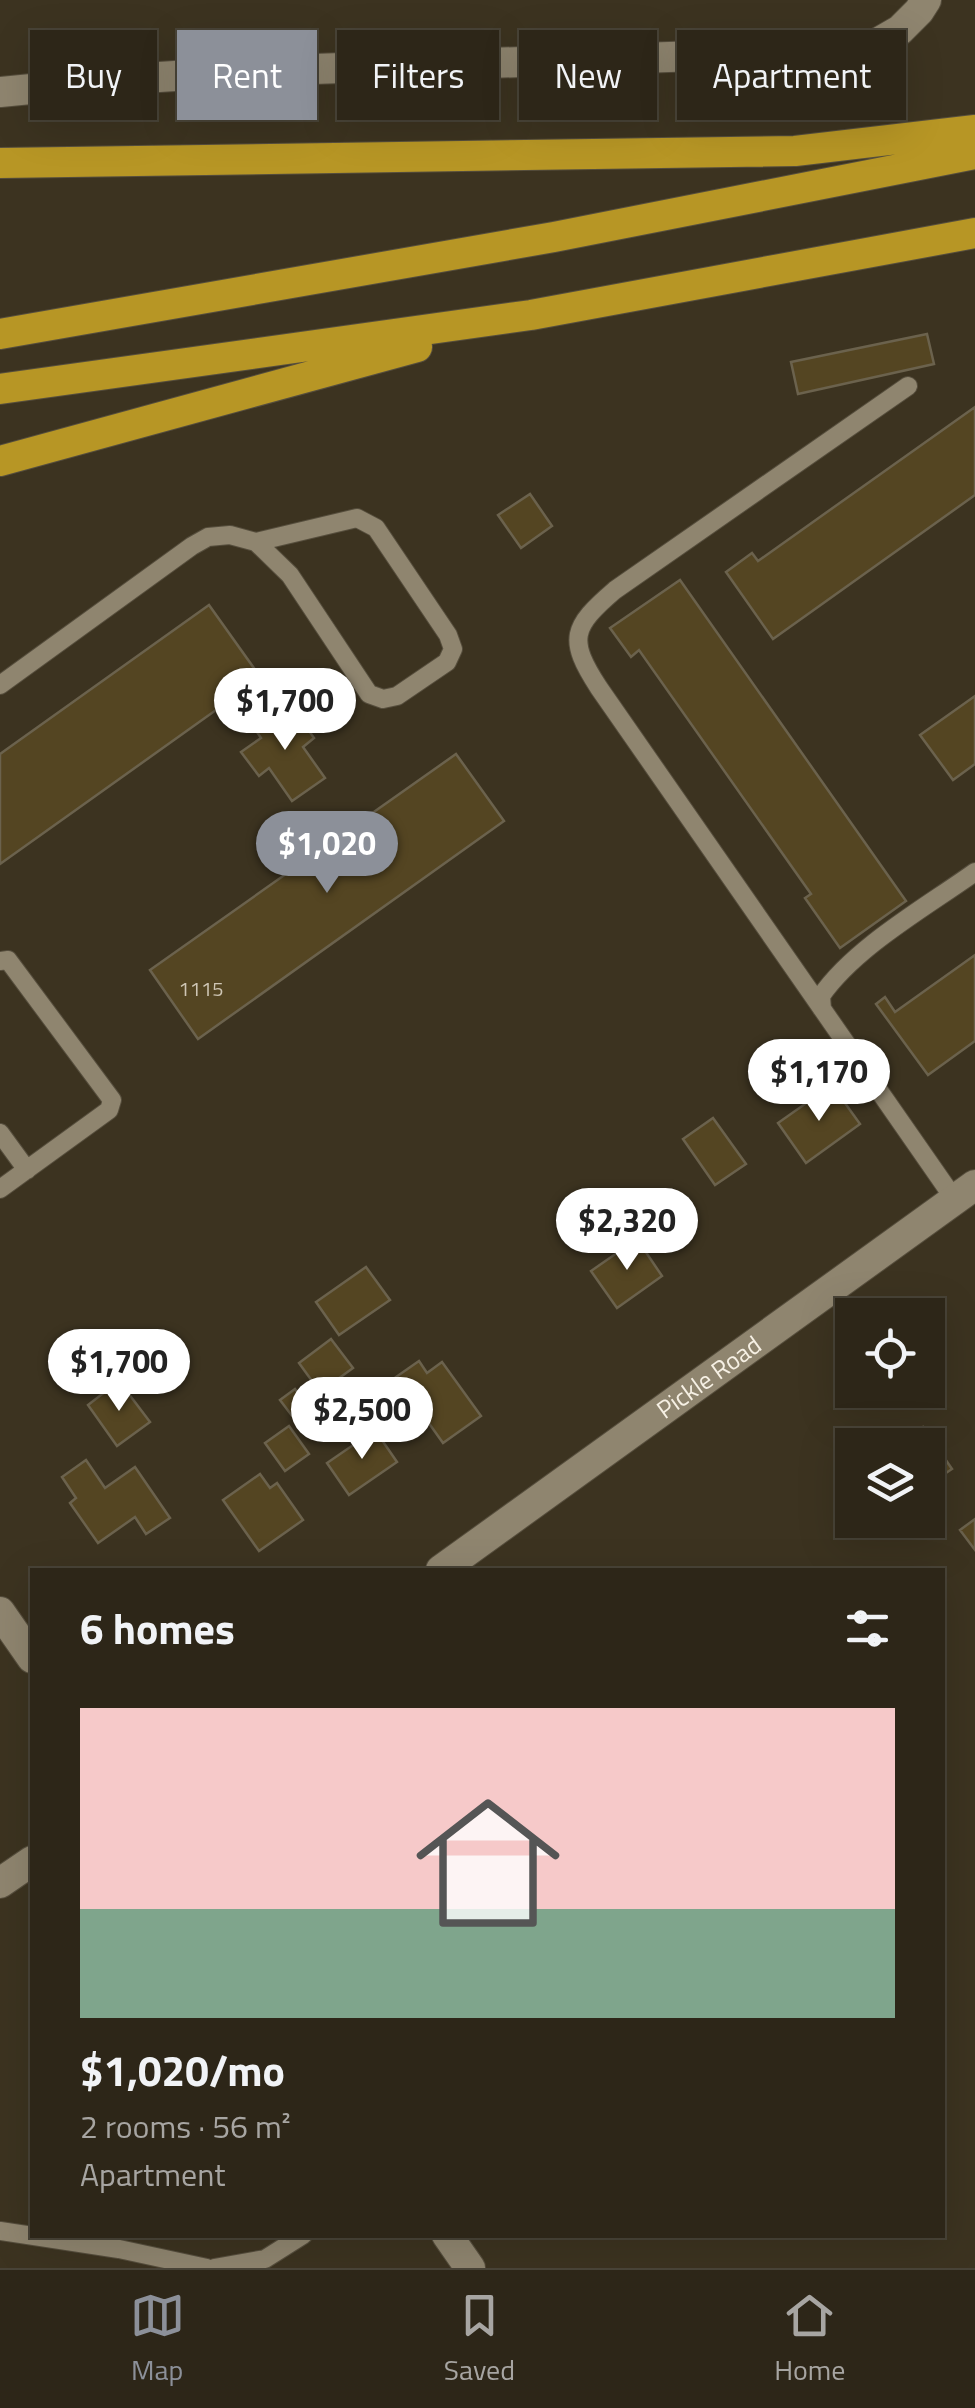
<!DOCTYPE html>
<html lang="en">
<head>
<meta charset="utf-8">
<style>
	body { margin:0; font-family:"Titillium Web",sans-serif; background:#393225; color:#f1f3f6; height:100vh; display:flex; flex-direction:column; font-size:38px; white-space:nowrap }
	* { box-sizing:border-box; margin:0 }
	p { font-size:32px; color:#a7a5a2 }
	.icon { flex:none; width:55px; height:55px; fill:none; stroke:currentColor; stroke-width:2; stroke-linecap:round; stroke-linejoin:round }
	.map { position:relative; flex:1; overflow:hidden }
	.side { position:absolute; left:30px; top:1568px; width:915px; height:670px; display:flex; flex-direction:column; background:#2d2618; border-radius:0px; box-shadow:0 10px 40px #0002,0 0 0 2px #484337 }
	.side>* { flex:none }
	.guide { position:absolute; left:30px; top:30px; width:915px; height:90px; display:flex; gap:20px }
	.tools { position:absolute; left:835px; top:1298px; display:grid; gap:20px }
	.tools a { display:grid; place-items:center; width:110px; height:110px; border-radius:0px; background:#2d2618; box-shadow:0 10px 40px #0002,0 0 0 2px #484337; font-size:50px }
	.price { position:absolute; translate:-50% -85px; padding:0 22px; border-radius:35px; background:#fff; color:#222; font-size:32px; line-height:65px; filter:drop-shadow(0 2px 5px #0008) }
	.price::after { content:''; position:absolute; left:50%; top:60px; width:30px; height:22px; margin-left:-15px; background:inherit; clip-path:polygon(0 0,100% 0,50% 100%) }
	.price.on { background:#8c9099; color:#fff }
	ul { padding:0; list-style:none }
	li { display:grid; align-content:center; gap:20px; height:530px; padding:0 50px }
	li+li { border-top:2px solid #484337 }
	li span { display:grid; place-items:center; height:310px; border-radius:0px; color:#555 }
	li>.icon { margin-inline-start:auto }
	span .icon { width:180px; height:180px; fill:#fffc; stroke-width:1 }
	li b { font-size:42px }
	h2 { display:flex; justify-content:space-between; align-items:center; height:120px; padding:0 50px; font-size:42px }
	.chip { padding:0 35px; border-radius:0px; background:#2d2618; box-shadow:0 10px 40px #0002,0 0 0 2px #484337; font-size:35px; line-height:90px }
	.chip.on { background:#8c9099; color:#fff }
	.tab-bar { display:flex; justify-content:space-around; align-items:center; height:140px; border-top:2px solid #484337; background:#2d2618; font-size:28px; color:#a7a5a2 }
	.tab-bar a { display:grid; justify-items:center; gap:5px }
	.tab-bar .on { color:#8c9099 }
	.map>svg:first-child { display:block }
	.building { fill:#544522; stroke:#6b624d; stroke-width:2.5 }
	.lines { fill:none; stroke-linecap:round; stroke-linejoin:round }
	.service-casing { stroke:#564e3d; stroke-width:20 }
	.minor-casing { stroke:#564e3d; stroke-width:32 }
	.tertiary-casing { stroke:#564e3d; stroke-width:32 }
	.motorway-casing { stroke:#564e3d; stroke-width:32 }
	.service { stroke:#8f856f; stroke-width:18 }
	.minor { stroke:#8f856f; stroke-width:30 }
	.tertiary { stroke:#8f856f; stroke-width:30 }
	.motorway { stroke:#b79625; stroke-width:30 }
	.labels { text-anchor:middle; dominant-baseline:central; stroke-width:8; stroke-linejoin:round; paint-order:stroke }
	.number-label { font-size:20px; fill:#cec5b4 }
	.street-label { font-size:25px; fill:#f6f0e4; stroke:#312916 }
</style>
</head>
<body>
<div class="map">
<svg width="975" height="2268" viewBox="0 0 975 2268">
	<rect width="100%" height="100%" fill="#3c3320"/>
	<path class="building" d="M927 334 934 364 798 394 791 362Z
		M975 407V495L773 639 726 572 752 553 758 561Z
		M530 494 552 526 521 548 498 515Z
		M680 580 906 901 840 948 805 898 811 894 639 650 631 657 610 628Z
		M209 605 261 678 0 864V754Z
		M975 696V764L953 780 920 735Z
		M290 704 314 738 303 747 325 778 292 801 269 768 259 776 241 752 261 738 255 729Z
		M456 754 504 821 198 1039 150 970Z
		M975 955V1041L928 1075 876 1004 885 997 895 1012Z
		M832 1085 860 1124 806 1163 778 1123Z
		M713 1118 746 1164 715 1185 683 1139Z
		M637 1239 662 1276 617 1308 591 1271Z
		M366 1267 390 1300 339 1335 316 1302Z
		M331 1339 353 1368 320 1392 299 1363Z
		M419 1361 427 1373 442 1362 481 1416 443 1443 396 1377Z
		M119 1381 150 1422 117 1446 88 1405Z
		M295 1389 311 1410 296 1421 280 1400Z
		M289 1426 309 1454 285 1471 265 1443Z
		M923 1427 952 1469 928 1485V1445H897Z
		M375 1430 397 1462 349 1495 327 1463Z
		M86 1460 105 1488 135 1467 170 1518 146 1534 135 1517 98 1543 70 1503 76 1498 62 1477Z
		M260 1474 270 1488 277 1483 303 1520 259 1551 223 1500Z
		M975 1519V1550L960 1530Z"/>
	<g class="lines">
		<defs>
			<path id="service" d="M908 386 615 590C572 627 567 639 599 688L955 1200
				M0 685 192 546 208 537 230 535 256 542 357 518 376 528 448 635 453 649 447 662 397 696 383 699 369 694 290 575 256 542
				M0 961 8 960 112 1100 109 1110 0 1189
				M822 1009 821 996C855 947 926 907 975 872
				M0 1133 27 1170
				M0 2231 119 2249 207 2268
				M214 2268 265 2259 303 2235"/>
			<path id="minor" d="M0 92 143 78 255 71 757 54 874 45 900 30 919 11 926 0"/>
			<g id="tertiary">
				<path id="s1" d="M441 1570 975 1185"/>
				<path d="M0 1612 32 1658"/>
				<path d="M0 1883 32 1861"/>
				<path d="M447 2235 470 2268"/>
			</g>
			<path id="motorway" d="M0 163 795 151 975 130
				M0 334 554 237 975 154
				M0 389 531 315 975 233
				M0 461 417 347"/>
		</defs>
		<use href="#service" class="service-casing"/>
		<use href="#minor" class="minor-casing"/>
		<use href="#tertiary" class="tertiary-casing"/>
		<use href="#motorway" class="motorway-casing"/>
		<use href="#service" class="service"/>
		<use href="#minor" class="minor"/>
		<use href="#tertiary" class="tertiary"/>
		<use href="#motorway" class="motorway"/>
	</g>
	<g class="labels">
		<g class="number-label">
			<text x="201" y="988">1115</text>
		</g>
		<g class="street-label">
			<text stroke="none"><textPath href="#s1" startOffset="330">Pickle Road</textPath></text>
		</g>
	</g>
</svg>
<div class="tools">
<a><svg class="icon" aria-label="locate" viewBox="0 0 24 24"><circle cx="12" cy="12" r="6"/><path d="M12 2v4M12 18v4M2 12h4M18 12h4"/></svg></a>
<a><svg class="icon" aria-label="layers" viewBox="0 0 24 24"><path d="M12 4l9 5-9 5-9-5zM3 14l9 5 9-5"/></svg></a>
</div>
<b class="price" style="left:285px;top:753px">$1,700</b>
<b class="price on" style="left:327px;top:896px">$1,020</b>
<b class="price" style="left:819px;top:1124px">$1,170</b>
<b class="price" style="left:627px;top:1273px">$2,320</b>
<b class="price" style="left:119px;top:1414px">$1,700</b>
<b class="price" style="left:362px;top:1462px">$2,500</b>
<div class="guide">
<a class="chip">Buy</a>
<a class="chip on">Rent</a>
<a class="chip">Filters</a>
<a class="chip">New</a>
<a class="chip">Apartment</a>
</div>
<section class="side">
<h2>6 homes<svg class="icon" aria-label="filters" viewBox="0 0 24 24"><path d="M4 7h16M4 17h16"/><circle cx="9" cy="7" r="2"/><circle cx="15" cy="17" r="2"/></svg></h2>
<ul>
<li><span style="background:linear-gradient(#f6c9c9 65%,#7fa58c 0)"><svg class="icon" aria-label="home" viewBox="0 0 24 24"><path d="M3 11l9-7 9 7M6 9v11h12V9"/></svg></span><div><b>$1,020/mo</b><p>2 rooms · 56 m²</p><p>Apartment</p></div></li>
</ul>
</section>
</div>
<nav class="tab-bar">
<a class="on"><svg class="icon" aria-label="map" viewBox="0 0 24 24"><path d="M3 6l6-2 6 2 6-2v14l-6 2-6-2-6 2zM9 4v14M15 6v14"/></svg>Map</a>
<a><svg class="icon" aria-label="saved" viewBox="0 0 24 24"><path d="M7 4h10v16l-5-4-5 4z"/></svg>Saved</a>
<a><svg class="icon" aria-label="home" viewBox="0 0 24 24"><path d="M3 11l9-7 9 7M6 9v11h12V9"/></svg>Home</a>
</nav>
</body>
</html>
